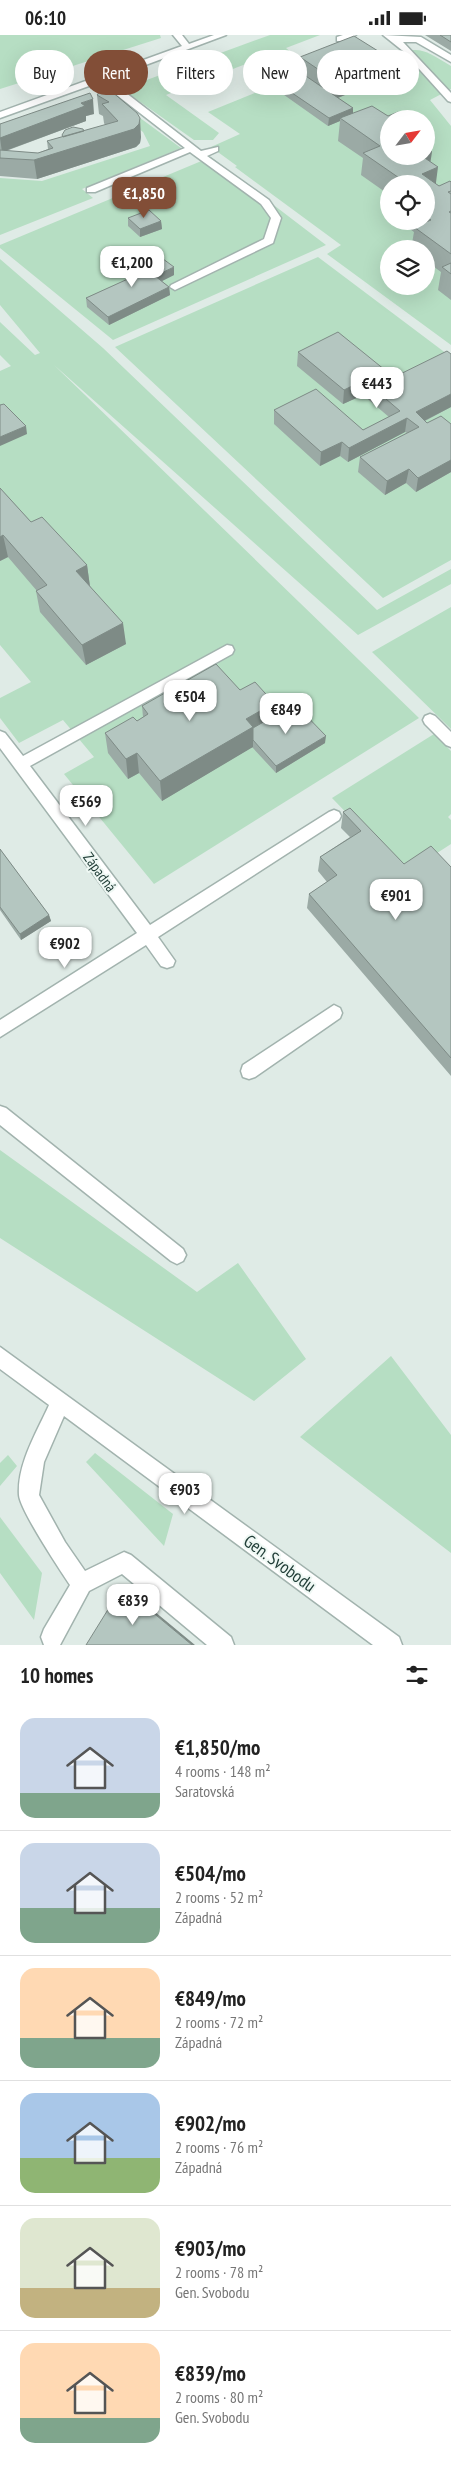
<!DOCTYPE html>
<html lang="en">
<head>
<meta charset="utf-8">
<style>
	body { margin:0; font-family:"PT Sans Narrow",sans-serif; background:#f6f6f6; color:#222; height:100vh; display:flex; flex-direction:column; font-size:19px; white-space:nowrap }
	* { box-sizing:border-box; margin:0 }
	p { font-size:16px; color:#767676 }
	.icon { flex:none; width:28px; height:28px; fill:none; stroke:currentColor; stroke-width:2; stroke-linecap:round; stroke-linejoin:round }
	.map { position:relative; height:1610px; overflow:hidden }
	.sheet { display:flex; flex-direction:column; background:#fff; flex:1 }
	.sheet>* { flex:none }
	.banner { position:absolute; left:15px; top:15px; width:421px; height:45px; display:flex; gap:10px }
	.needle { width:32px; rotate:59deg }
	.tools { position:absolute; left:380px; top:75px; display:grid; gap:10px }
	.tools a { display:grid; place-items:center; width:55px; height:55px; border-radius:50%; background:#fff; box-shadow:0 5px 20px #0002; font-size:25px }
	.price { position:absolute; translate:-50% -42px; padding:0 11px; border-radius:10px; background:#fff; color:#222; font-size:16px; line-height:32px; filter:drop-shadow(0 1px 2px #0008) }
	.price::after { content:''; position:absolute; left:50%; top:30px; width:15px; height:11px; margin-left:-8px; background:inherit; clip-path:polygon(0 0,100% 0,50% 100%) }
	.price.selected { background:#824e37; color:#fff }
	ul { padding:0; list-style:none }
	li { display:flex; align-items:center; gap:15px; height:125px; padding:0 20px }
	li+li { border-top:1px solid #e0e0e0 }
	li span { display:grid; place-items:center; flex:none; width:140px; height:100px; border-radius:15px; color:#555 }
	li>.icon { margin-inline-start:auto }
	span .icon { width:60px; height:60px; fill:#fffc; stroke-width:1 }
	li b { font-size:21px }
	h2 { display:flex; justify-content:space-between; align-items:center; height:60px; padding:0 20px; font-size:21px }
	.tag { padding:0 18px; border-radius:22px; background:#fff; box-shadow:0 5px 20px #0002; font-size:18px; line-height:45px }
	.tag.selected { background:#824e37; color:#fff }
	.status { display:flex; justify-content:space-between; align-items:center; height:35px; padding:0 25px; background:#fff; direction:ltr }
	.status svg { height:14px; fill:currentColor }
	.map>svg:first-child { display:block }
	.green { fill:#b6dec3; fill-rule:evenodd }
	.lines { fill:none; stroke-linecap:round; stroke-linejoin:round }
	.minor-casing { stroke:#a2b3ae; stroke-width:3 }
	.minor { fill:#fff; fill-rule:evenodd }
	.wall { fill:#9baaa5 }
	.shaded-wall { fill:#7e8b86 }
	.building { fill:#b4c6c0; stroke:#7e8b86 }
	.labels { text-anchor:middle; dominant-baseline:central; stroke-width:4; stroke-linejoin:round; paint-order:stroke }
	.street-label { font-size:15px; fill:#1f3c36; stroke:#eff8f4 }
	.near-street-label { font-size:18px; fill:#1f3c36; stroke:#eff8f4 }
</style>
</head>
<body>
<div class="status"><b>06:10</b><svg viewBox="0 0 49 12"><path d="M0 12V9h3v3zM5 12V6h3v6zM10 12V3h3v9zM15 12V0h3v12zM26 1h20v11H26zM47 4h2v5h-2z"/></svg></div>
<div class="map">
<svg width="451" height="1610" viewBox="0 0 451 1610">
	<rect width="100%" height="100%" fill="#dfebe6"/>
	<path class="green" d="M0 0H160L161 3 0 54Z
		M270 0H320L286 13 293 19 277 25 269 20 166 60 219 98 213 105H194L122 54Z
		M366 13 388 30 400 44 407 37 392 21C420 9 426 16 451 31V54L430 65 451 91V310L327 219 341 210 235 132 237 131 211 112 240 99 208 77ZM389 84H426V121H389ZM389 149H426V186H389ZM389 214H426V251H389Z
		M117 66 181 113 82 154 93 163 0 200V143L42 146 150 111 143 97 109 71Z
		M211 122 326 210 113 305 0 213V210Z
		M318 222 451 322V525L383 563 115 312Z
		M0 224 103 313 377 575 451 534V549L358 600 54 330 419 683 154 849 64 739 94 722 63 685 19 708 0 683V663L31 647 0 610V336L11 331 0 320V287L35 320 40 318 0 270Z
		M451 572V694L372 617Z
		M434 699 451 716V779L448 782 451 785V809L434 820 400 833 332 763Z
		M0 1115 197 1257 238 1228 306 1324 254 1366 0 1203Z
		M391 1321 451 1400V1518L300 1402Z
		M95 1418 173 1479 164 1511 86 1427Z
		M8 1420 17 1431 0 1451V1428Z
		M0 1482 42 1538 34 1585 0 1538Z"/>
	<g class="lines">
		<defs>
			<path id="minor" d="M173 0H182L189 9 214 0H226L108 44 201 116 218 112V116L207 121 269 165 281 183 273 208 175 255 170 252 171 250 264 204 271 183 261 169 190 117 95 157H87V153L185 113 100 47 0 83V77L182 11Z
				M343 0H356L343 6H337V2Z
				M383 0 421 2 451 20V27L416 7H403L451 58V67L448 66 403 16Z
				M227 610 232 611 234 615 232 619 30 731 150 890 329 777 334 775 339 777 341 781 339 785 158 902 175 926 173 931 167 933 161 931 146 910 0 1002V985L137 898 0 713V696L5 698 23 721Z
				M430 679 435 681 451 697V712L446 710 425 689 423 685 425 681Z
				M334 970 340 973 342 978 340 983 255 1042 249 1044 243 1042 241 1036 243 1030Z
				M0 1071 6 1073 183 1214 186 1220 183 1226 177 1229 171 1226 0 1090Z
				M0 1312 399 1602 402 1610H373L64 1381 44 1427 39 1460 65 1507 85 1536 124 1517 131 1520 231 1602 234 1610H207L122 1539 89 1556 60 1610H44L41 1602 44 1594 70 1550C60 1535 20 1475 19 1460 17 1429 37 1397 49 1370L0 1334Z"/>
		</defs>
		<use href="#minor" class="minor-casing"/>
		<use href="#minor" class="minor"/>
	</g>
	<path class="wall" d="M425 0H451V16Z
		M386 21 384 44 338 63 353 73V78L407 83 406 84H389V121L430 127 436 149 439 151 451 147V265L438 255 441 237 426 226V214H411L414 197 399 186H426V149H389V179L386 176 388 159 361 140 363 123 338 106 340 86 328 91 270 50V43L299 37 300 22Z
		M102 54 141 102 140 108 136 112 37 144 0 141V89L94 79 86 81V86L6 116 38 118 48 114 47 106 62 102V100L84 96 105 90 104 88 103 81 99 79 97 60Z
		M128 183 161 186 162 194 140 202 128 191Z
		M135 232 174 240 162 246 169 252 170 260 109 290 87 272 86 263 135 241Z
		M298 317 384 347 451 319V372L425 386 427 388 451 389V437L416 457 406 448 385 460 358 437 360 422 407 398 405 397 348 427 340 421 320 431 274 389V375L363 395 389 382 363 360 343 369 297 331Z
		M0 453 31 487 87 530 90 551 126 609 86 630 40 577 36 556H37L8 522 0 526Z
		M240 655 274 668V682L325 708 276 738 252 712 162 766 139 738 128 744 108 718 105 698 137 686 143 682 142 671Z
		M343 777 404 829 451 832V1041L307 873 309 859 327 847 318 836 320 822 350 802 341 793Z
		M0 814 49 880 51 886 21 905 0 875Z"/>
	<path class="shaded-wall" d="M386 21 384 44 330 66 331 43Z
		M93 64 94 79 86 81V86L2 117 0 103 81 68Z
		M353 73V81L340 83V86L328 91 329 83Z
		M140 83 141 102 140 108 136 112 37 144 34 125Z
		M432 117 429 136 438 132 435 155 420 149 421 121H426V119Z
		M161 186 162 194 140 202V194Z
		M174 232V240L156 249 155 241Z
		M169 252 170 260 109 290 108 282Z
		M385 335 384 349 374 354 371 342Z
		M364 345 363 360 343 369 344 355Z
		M451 359V372L416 390V377Z
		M407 383 405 397 348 427 349 413Z
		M26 391 27 399 0 411V402Z
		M342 407 340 421 320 431 321 417Z
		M451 425V437L416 457 418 443Z
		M409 434 406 448 385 460 387 446Z
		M3 500 8 522 0 526V502Z
		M87 530 90 552 76 536Z
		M123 588 126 609 86 630 82 610Z
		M274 668 273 689 253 700V712L162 766 160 746 246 684Z
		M326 701 325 708 276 738V731Z
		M137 718 139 738 128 744 126 724Z
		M49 880 51 886 21 905 20 899Z
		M122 1552H125L195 1610H192Z"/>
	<path class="building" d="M440 0H451V7Z
		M354 1 386 21 331 43 300 22Z
		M294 33 353 73 329 83 270 43Z
		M102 54 111 56 137 78 140 83 139 89 134 94 34 125 0 123V115L38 118 53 113 47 106 118 86 102 69 109 67 97 60Z
		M90 58 93 64 81 68 85 71 0 103V89Z
		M372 71 388 81 398 77 407 83 404 84H389V121H422L438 132 422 139 439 151 450 146 451 147V156L448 157 451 159V176L449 177 451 178V219L414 192 431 185 426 181V149H400L405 147 363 118 380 111 340 83Z
		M73 92 83 94 84 96 63 102 62 100 65 95Z
		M426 113 432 117 426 119Z
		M149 175 161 186 140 194 128 183Z
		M159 221 174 232 155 241 169 252 108 282 86 263 141 238 135 232Z
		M451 228V239L442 232Z
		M338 297 385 335 371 342 380 349 447 316 451 319V359L416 377 427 388 441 381 451 389V425L418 443 409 434 387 446 360 422 419 392 407 383 349 413 342 407 321 417 274 375 316 354 363 395 400 376 364 345 344 355 298 317Z
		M4 369 26 391 0 402V370Z
		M0 453 31 487 42 482 87 530 76 536 123 588 82 610 36 556 47 550 3 500 0 502Z
		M216 629 240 655 255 647 274 668 246 684 253 692 160 746 137 718 126 724 105 698 133 682 137 686 148 679 142 671Z
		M295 669 326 701 276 731 253 705V693Z
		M350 773 404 829 431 811 451 832V1023L309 859 337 840 320 822 361 796 343 777Z
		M0 814 49 880 20 899 0 872Z
		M122 1552 192 1610H86Z"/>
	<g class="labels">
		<g class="street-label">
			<text transform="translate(100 837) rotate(54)">Západná</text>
		</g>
		<g class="near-street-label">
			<text transform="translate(280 1528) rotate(36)">Gen. Svobodu</text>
		</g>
	</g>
</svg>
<div class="tools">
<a><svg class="needle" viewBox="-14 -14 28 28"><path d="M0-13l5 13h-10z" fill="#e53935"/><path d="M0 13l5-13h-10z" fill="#767676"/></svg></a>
<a><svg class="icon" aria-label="locate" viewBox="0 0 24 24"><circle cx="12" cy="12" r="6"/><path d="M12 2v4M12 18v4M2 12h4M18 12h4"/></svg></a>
<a><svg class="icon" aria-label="layers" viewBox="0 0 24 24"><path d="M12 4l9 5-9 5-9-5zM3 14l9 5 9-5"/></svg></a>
</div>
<b class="price selected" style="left:144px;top:184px">€1,850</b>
<b class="price" style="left:132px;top:253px">€1,200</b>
<b class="price" style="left:377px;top:374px">€443</b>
<b class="price" style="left:190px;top:687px">€504</b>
<b class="price" style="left:286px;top:700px">€849</b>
<b class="price" style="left:86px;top:792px">€569</b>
<b class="price" style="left:396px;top:886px">€901</b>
<b class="price" style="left:65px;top:934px">€902</b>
<b class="price" style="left:185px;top:1480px">€903</b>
<b class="price" style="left:133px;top:1591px">€839</b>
<div class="banner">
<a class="tag">Buy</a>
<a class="tag selected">Rent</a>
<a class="tag">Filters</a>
<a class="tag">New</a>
<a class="tag">Apartment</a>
</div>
</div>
<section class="sheet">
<h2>10 homes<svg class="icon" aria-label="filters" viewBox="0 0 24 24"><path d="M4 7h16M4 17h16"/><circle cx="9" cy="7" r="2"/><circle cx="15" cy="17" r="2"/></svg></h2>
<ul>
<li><span style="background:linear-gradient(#c9d6e8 75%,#7fa58c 0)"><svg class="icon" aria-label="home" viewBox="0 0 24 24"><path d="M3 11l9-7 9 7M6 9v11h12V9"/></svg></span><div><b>€1,850/mo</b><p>4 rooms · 148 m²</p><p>Saratovská</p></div></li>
<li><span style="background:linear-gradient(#c9d6e8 65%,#7fa58c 0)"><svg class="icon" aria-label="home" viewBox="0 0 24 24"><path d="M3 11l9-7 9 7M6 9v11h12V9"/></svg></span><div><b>€504/mo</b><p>2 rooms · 52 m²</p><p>Západná</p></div></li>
<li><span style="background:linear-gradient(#ffd9b3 70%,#7fa58c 0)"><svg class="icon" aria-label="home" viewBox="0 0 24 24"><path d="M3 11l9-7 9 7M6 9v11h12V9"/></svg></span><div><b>€849/mo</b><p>2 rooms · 72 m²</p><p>Západná</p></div></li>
<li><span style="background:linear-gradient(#a9c7e8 65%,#8fb573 0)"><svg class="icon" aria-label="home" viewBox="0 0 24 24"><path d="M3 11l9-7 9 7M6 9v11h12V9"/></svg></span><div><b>€902/mo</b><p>2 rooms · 76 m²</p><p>Západná</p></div></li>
<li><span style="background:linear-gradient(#dfe7d0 70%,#c2b280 0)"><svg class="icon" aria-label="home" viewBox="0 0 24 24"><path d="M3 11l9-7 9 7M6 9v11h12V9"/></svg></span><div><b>€903/mo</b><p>2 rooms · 78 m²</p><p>Gen. Svobodu</p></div></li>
<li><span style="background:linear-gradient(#ffd9b3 75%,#7fa58c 0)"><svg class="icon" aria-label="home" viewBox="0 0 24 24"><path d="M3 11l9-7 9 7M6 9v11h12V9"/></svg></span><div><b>€839/mo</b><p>2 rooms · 80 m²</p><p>Gen. Svobodu</p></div></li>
</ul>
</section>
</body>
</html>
